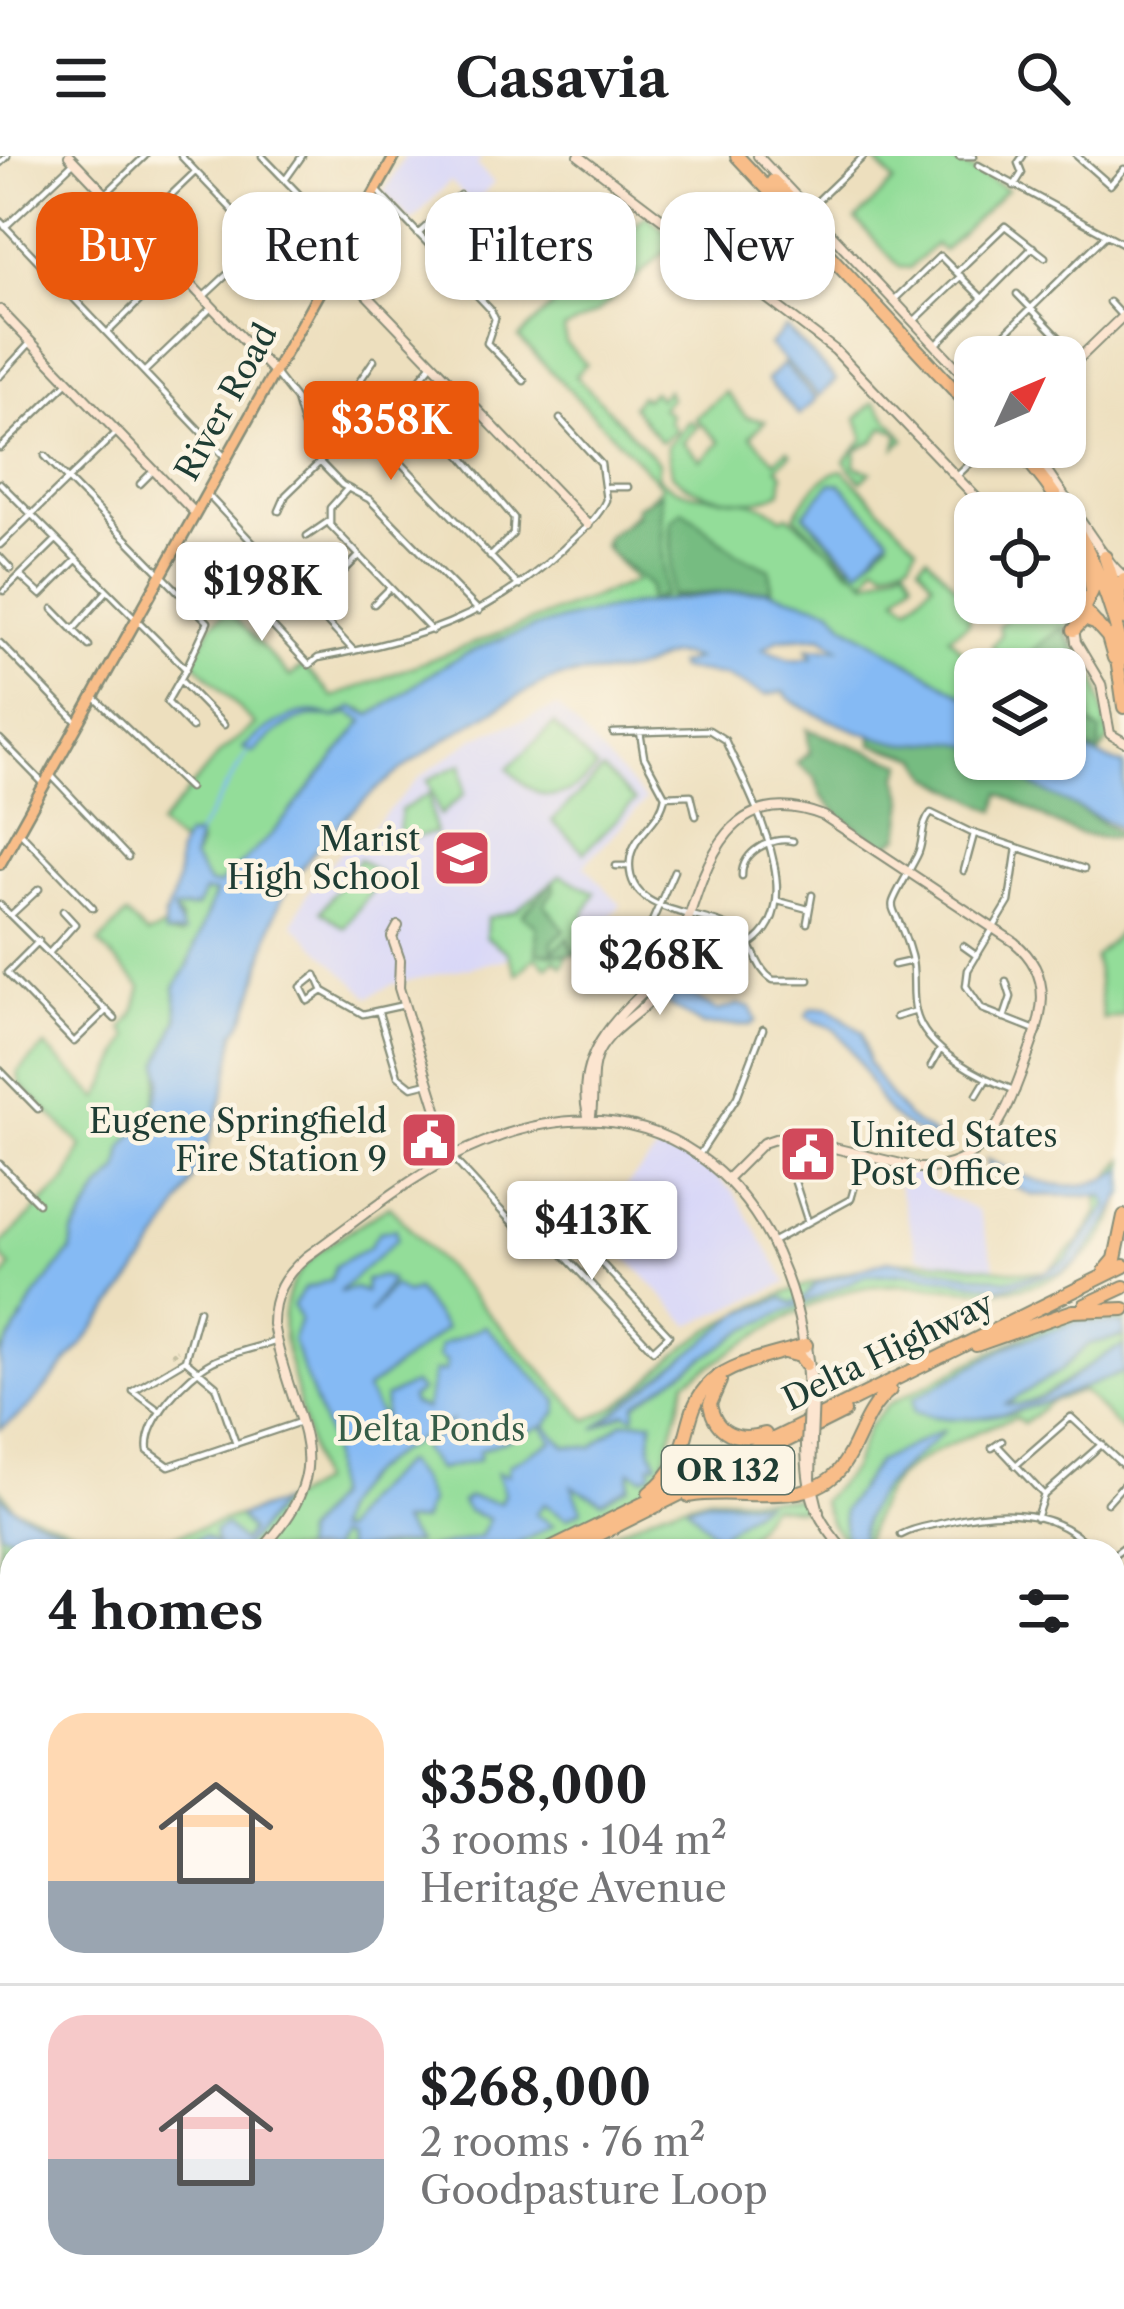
<!DOCTYPE html>
<html lang="en">
<head>
<meta charset="utf-8">
<style>
	body { margin:0; font-family:"Libre Caslon Text",serif; background:#f2f2f2; color:#202124; height:100vh; display:flex; flex-direction:column; font-size:45px; white-space:nowrap }
	* { box-sizing:border-box; margin:0 }
	p { font-size:39px; color:#757577 }
	.icon { flex:none; width:66px; height:66px; fill:none; stroke:currentColor; stroke-width:2; stroke-linecap:round; stroke-linejoin:round }
	.map { position:relative; flex:1; overflow:hidden }
	.drawer { position:absolute; left:0px; top:1383px; width:1125px; height:771px; display:flex; flex-direction:column; background:#fff; border-radius:36px 36px 0 0; box-shadow:0 3px 9px #0004 }
	.drawer>* { flex:none }
	.banner { position:absolute; left:36px; top:36px; width:1053px; height:108px; display:flex; gap:24px }
	.needle { width:78px; rotate:46deg }
	.tools { position:absolute; left:954px; top:180px; display:grid; gap:24px }
	.tools a { display:grid; place-items:center; width:132px; height:132px; border-radius:24px; background:#fff; box-shadow:0 3px 9px #0004; font-size:60px }
	.price { position:absolute; translate:-50% -102px; padding:0 27px; border-radius:12px; background:#fff; color:#222; font-size:39px; line-height:78px; filter:drop-shadow(0 3px 6px #0008) }
	.price::after { content:''; position:absolute; left:50%; top:72px; width:36px; height:27px; margin-left:-18px; background:inherit; clip-path:polygon(0 0,100% 0,50% 100%) }
	.price.current { background:#ea580c; color:#fff }
	ul { padding:0; list-style:none }
	li { display:flex; align-items:center; gap:36px; height:300px; padding:0 48px }
	li+li { border-top:3px solid #e0e0e0 }
	li span { display:grid; place-items:center; flex:none; width:336px; height:240px; border-radius:36px; color:#555 }
	li>.icon { margin-inline-start:auto }
	span .icon { width:144px; height:144px; fill:#fffc; stroke-width:1 }
	li b { font-size:51px }
	h2 { display:flex; justify-content:space-between; align-items:center; height:144px; padding:0 48px; font-size:51px }
	.tag { padding:0 42px; border-radius:36px; background:#fff; box-shadow:0 3px 9px #0004; font-size:42px; line-height:108px }
	.tag.current { background:#ea580c; color:#fff }
	header { display:flex; justify-content:space-between; align-items:center; height:156px; padding:0 48px; background:#fff; font-size:54px; font-weight:700 }
	.map>svg:first-child { display:block }
	.built { fill:#d8d7f8 }
	.green { fill:#93dd99; stroke:#598d66; stroke-width:3; fill-rule:evenodd }
	.forest { fill:#76bc81; stroke:#4a7c5a; stroke-width:3 }
	.water { fill:#85baf4; stroke:#527c94; stroke-width:3; fill-rule:evenodd }
	.lines { fill:none; stroke-linecap:round; stroke-linejoin:round }
	.stream { stroke:#85baf4; stroke-width:3 }
	.street-tunnel { stroke:#c4bfa2; stroke-width:4.5; stroke-dasharray:4.5 2; stroke-linecap:butt }
	.street-casing { stroke:#868e79; stroke-width:9 }
	.secondary-casing { stroke:#868e79; stroke-width:12 }
	.primary-casing { stroke:#868e79; stroke-width:14 }
	.highway-casing { stroke:#868e79; stroke-width:16 }
	.street { stroke:#fff; stroke-width:4.5 }
	.secondary { stroke:#fce5d0; stroke-width:8 }
	.primary { stroke:#f8bd89; stroke-width:9 }
	.highway { stroke:#f8bd89; stroke-width:12 }
	.secondary-bridge-casing { stroke:#868e79; stroke-width:12; stroke-linecap:butt }
	.secondary-bridge { stroke:#fce5d0; stroke-width:8 }
	.labels { text-anchor:middle; dominant-baseline:central; stroke-width:9; stroke-linejoin:round; paint-order:stroke }
	.shield { fill:#fcf5e5; stroke:#617469; stroke-width:3 }
	.shield-label { font-size:30px; font-weight:bold; fill:#1f3d34 }
	.street-label { font-size:33px; fill:#1f3d34; stroke:#fcf5e5 }
	.poi-label { font-size:33px; fill:#1f3d34; stroke:#fcf5e5; text-anchor:end }
	.park-label { font-size:33px; fill:#365d48; stroke:#fcf5e5 }
</style>
</head>
<body>
<header><svg class="icon" aria-label="menu" viewBox="0 0 24 24"><path d="M4 6h16M4 12h16M4 18h16"/></svg>Casavia<svg class="icon" aria-label="search" viewBox="0 0 24 24"><circle cx="10" cy="10" r="6"/><path d="M15 15l6 6"/></svg></header>
<div class="map">
<svg width="1124" height="2153" viewBox="0 0 1124 2153">
	<rect width="100%" height="100%" fill="#fcf5e5"/>
	<filter id="ink" filterUnits="userSpaceOnUse"><feTurbulence type="fractalNoise" baseFrequency=".00833" numOctaves="2"/><feDisplacementMap in="SourceGraphic" scale="24" xChannelSelector="R" yChannelSelector="G"/><feConvolveMatrix kernelMatrix="1 2 1 2 8 2 1 2 1" color-interpolation-filters="sRGB"/></filter>
	<filter id="wash" filterUnits="userSpaceOnUse"><feTurbulence type="fractalNoise" baseFrequency=".004" numOctaves="4" result="noise"/><feDisplacementMap in="SourceGraphic" scale="48" xChannelSelector="R" yChannelSelector="G"/><feGaussianBlur stdDeviation="2.7" result="paint"/><feColorMatrix in="noise" values="0 0 0 0 0 0 0 0 0 0 0 0 0 0 0 0 0 1.4 0 .05"/><feComposite in="paint" operator="in"/></filter>
	<g filter="url(#wash)">
		<rect width="100%" height="100%" fill="#eddfbe"/>
		<path class="built" d="M405 0H482L477 9 494 27 473 48 450 25 412 65 384 36Z
			M558 551 646 644 584 709 621 749 602 770 625 792 617 802 507 795V803L393 828 369 841 293 768 307 738 341 695 365 679 420 621 474 582Z
			M661 991 704 1009 734 1037 787 1127 690 1169 594 1066Z
			M899 1015 931 1017 927 1031 978 1055 997 1117 918 1100 897 1025Z
			M0 1775 12 1806V1935L0 1955Z"/>
		<path class="green" d="M871 0H946L1007 33 943 95 935 88 910 112 900 111 856 64 894 26Z
			M646 59 677 85 596 157 564 173 566 188 586 208 575 219 659 307 657 320C692 354 746 329 782 362L788 359 867 426 906 409 913 423 897 440 909 450 933 426 919 408 927 400 969 445 968 468 949 480 977 513 975 546 846 469C785 399 531 463 456 503 425 519 400 542 371 559L362 553 350 557 364 565 362 573 266 685 219 729 209 728 193 703 200 689 194 679 180 688 159 670 221 596 255 569 193 504 212 468 228 454 290 521 303 510 333 541 636 425 603 389 662 330 519 182Z
			M667 234 670 242 661 252 671 258 669 265 676 274 661 286 632 250 640 240 645 243 653 235 659 242Z
			M726 236 746 261 765 265 751 280 775 305 787 294 791 298 777 311 783 318 781 335C758 355 691 340 672 318L667 290 689 265 698 270 683 286 701 304 720 286 695 262Z
			M874 246 905 283 896 291 899 278 885 270 874 285 856 294 855 310 871 316 861 325 844 305 864 283 857 262Z
			M843 314 917 390 910 404 885 413 876 407 867 423 847 412 795 360C803 343 822 317 843 314ZM840 328 889 384 861 412 847 407 805 360Z
			M1065 441 1074 460 1066 474 1097 526 1109 583 1099 598 1065 586V513H986L997 501 992 490 1001 479 999 470 1024 447H1065Z
			M554 568 597 613C562 649 541 649 508 612Z
			M462 608 464 638 440 659 427 624Z
			M603 614 635 645 584 696 552 665Z
			M429 638 435 677 398 684 401 654Z
			M359 703 383 720 344 772 321 755Z
			M561 719 595 737 583 761 587 768 582 782 597 775 610 778 597 791 609 798 589 800 591 794 574 798 569 783 555 798 568 799 562 810 555 803 547 811 536 801 517 818 507 796 486 781 487 762 516 755Z
			M203 736 215 737 187 812 175 830 178 863 163 898 155 950 124 992 119 1014 101 1033 73 1079 71 1095 35 1140 0 1201V1127L11 1111 0 1099V1089L67 1024 82 990 20 928 18 916 45 890 99 943 129 881 123 873 134 858 141 831 99 787 126 759 147 779 163 772 166 778 181 780 180 762 172 754 197 751Z
			M1124 772V860L1103 863 1095 801Z
			M1124 1003C1124 1037 1116 1070 1091 1095 1015 1171 926 1107 838 1138 784 1158 734 1195 686 1225L664 1305 669 1316 621 1347 528 1395H12V1464H0V1333L14 1352 130 1394 286 1345 318 1327 285 1187C273 1108 333 1087 389 1050L587 1264C640 1244 652 1214 695 1184 747 1147 846 1109 909 1105 954 1103 1000 1117 1046 1116L1079 1086 1098 1056V1034Z
			M1124 1159V1168L1079 1165 954 1260 1010 1258 1124 1216V1277L1083 1235 1051 1245 1024 1268 1016 1261C986 1271 912 1302 892 1327 877 1345 870 1373 861 1395H853L831 1368 822 1345 852 1313 868 1271 889 1248 1040 1171 1079 1160Z
			M1124 1180V1190C1090 1202 1038 1257 1006 1248L1061 1214 1089 1187Z
			M708 1341 800 1343 803 1354 771 1350C760 1360 756 1373 746 1383 729 1400 693 1398 671 1386L653 1395H574L665 1353Z"/>
		<path class="forest" d="M661 337 665 438 649 446 650 430 609 396 605 382 637 359 636 351Z
			M683 354 738 398 770 413 772 433 671 440V365Z
			M1062 471 1087 518 1090 568 1101 576 1098 596 1065 586V513H1009Z
			M807 573 904 608 898 621 905 644 900 680 885 690 841 661 821 639 815 621 797 607 810 597Z
			M880 578C889 581 899 587 908 587 933 589 949 580 975 592V603H994L1124 680C1075 690 1042 657 1000 637L996 655 931 621 920 602 872 588V579Z
			M553 727 555 733 544 748 565 774 552 786V796L568 782 574 798 585 789 589 800 537 797 536 769 522 759Z"/>
		<path class="water" d="M786 172 836 224 819 240 769 189Z
			M783 208 816 243 799 259 767 224Z
			M831 327 840 328 889 380 859 414 804 358Z
			M764 434 831 452 846 469 975 546V592C950 581 936 587 911 588 889 589 793 554 784 536L765 539 725 520 679 513 677 509 695 503C662 491 657 510 629 515 599 520 567 514 539 529 441 583 343 640 284 739 262 776 261 846 235 876 219 1017 147 1110 59 1216 41 1238 25 1258 0 1273V1201L35 1140 71 1095 73 1079 101 1032 119 1014 123 992 155 950 162 924 159 907 178 863 175 830 187 812 215 737 204 736 197 751 173 754 184 777 165 778C160 756 173 751 176 730 180 711 174 697 186 680L198 681 193 703 209 728 219 729 274 676 364 565 350 557C334 564 327 559 312 560 292 562 267 582 254 597L243 592C267 571 302 545 333 562L354 551 371 559C401 542 426 518 456 503 549 455 662 443 764 434ZM822 480 838 492 807 493 813 501 793 504 763 493 779 483Z
			M1065 589 1124 609V674L1035 631 994 603H1065Z
			M670 836 692 839 717 855 738 848 751 852 756 865 751 869H702L667 848Z
			M828 852 862 876 869 908 888 937 907 961 947 988C863 959 887 936 839 878 829 866 816 869 806 860L811 853Z
			M987 1004C1033 1025 1076 1045 1124 1013V1037L1102 1074 1078 1106 1060 1116 1004 1131 911 1117 866 1119 747 1173 636 1248 634 1261 625 1257 594 1273 741 1157 783 1142 792 1147 805 1142 815 1128 888 1104 1005 1124 1040 1118 1068 1104 1108 1050 1104 1040 1031 1039 992 1018Z
			M396 1073 397 1083 339 1136 355 1132 365 1136 366 1124 382 1120 391 1124 369 1158 393 1129 406 1137 416 1134 445 1173 366 1234 384 1266 385 1242 413 1228 421 1235 411 1242 413 1248 426 1253 434 1216 445 1215 446 1206 438 1201 440 1190 485 1170 558 1245 557 1256 545 1269 565 1290 592 1291 623 1266 652 1265 651 1292 658 1307 651 1308V1318L642 1321 630 1315 629 1330 602 1345 572 1330 582 1354 567 1362 544 1348 535 1358 553 1369 505 1395H419L480 1381 489 1363 468 1355 462 1346 469 1341 500 1347 504 1338 497 1317 508 1319 509 1309 552 1285 542 1270 479 1295V1304L438 1314 421 1293 453 1264C408 1289 341 1321 335 1375H342L362 1345 404 1306 420 1324 429 1346 422 1365 400 1366 416 1387 347 1395 343 1382 337 1380 330 1395H301L303 1378 333 1341 330 1286 292 1184 300 1163 293 1149 304 1133 331 1124 335 1110 369 1091 379 1076Z
			M1079 1165 1124 1168V1180L1089 1188 1061 1214 1006 1248C1046 1256 1087 1202 1124 1190V1216C1059 1240 985 1278 914 1256L913 1243 1017 1186Z
			M945 1273C913 1310 859 1332 861 1391L854 1392 845 1380 843 1355 877 1306Z
			M0 1338C16 1364 63 1364 88 1390L111 1387 112 1395H30L24 1385 0 1376Z
			M706 1344 764 1346 717 1381 687 1350Z
			M280 1347 241 1395H189L183 1389 204 1380 217 1389 214 1375 225 1369 242 1386 250 1375 239 1360Z"/>
		<g class="lines">
			<path class="stream" d="M196 680 248 596"/>
		</g>
	</g>
	<g filter="url(#ink)">
		<g class="lines">
			<path class="street-tunnel" d="M172 1199 177 1194"/>
			<defs>
				<path id="street" d="M181 0 315 141
					M262 0 346 87
					M959 0H974
					M1077 0 1110 29 1124 13
					M0 7 7 0
					M978 9 1124 88
					M285 24 302 0
					M1014 30 1022 17 1018 7 1023 0
					M376 33 490 153 495 163 487 187 524 225
					M810 52 864 0
					M0 65 226 302
					M5 71 74 6
					M418 78 460 39
					M37 104 145 0
					M957 116 1005 70 1045 101
					M740 121 790 72
					M69 137 195 16
					M1017 138 1079 202
					M203 141 263 85
					M896 142 940 100 982 142
					M1109 146 1121 159
					M914 165 961 120
					M107 177 174 111
					M936 189 1033 91
					M981 201 1106 79
					M374 204 355 232 384 266V289L519 430
					M144 216 212 151
					M274 216 296 244 313 299 342 329 369 343 479 455
					M963 218 975 207
					M0 220 31 186
					M481 257 460 278 455 292 514 362 513 378 490 401
					M384 266 433 207
					M439 282 455 288
					M0 292 68 226
					M45 300 208 466 186 513
					M956 321 987 291
					M0 327 186 513 180 524 224 569
					M140 328 153 315
					M608 331H628
					M348 332 330 352V369L432 475
					M206 337 354 495
					M279 355 286 339 319 307
					M307 380 329 365
					M0 389 116 277
					M0 401 11 413
					M343 416 359 400
					M20 420 41 439 76 404
					M4 435 56 384
					M244 440 309 509 318 502C415 484 489 463 563 393 578 378 597 364 606 344L601 308 560 263
					M374 448 390 432
					M53 453 89 490
					M73 474 107 435
					M0 487 78 567
					M179 525 167 546 192 572
					M93 540 189 632
					M640 576 644 601 665 640C661 667 632 678 630 705 625 764 710 752 741 778 756 792 755 812 773 824H809
					M613 577 709 574 725 584C748 636 814 750 749 789
					M0 583 44 628
					M50 618 128 701
					M665 640 691 639 696 660
					M18 674 93 752
					M1017 692 1009 746 968 814 966 830 982 853 1038 875
					M616 710H629
					M964 715 974 678
					M742 720C741 696 771 680 793 685
					M778 745 808 753
					M0 749 115 863
					M12 758 39 733
					M807 767 812 739
					M651 768 674 715
					M39 785 7 817 74 886 107 854
					M963 790 977 800
					M50 796 75 768 63 755
					M894 809 912 805
					M709 815 720 769
					M323 835 308 845 301 831 316 819 323 835 363 858 404 849
					M379 857 398 920 412 931 428 927
					M896 861 913 856
					M1004 862 1011 841 1006 825
					M931 910 940 894
					M0 914 38 953
					M1016 935C982 922 925 895 916 856 911 838 916 818 911 800 892 730 879 772 917 700 925 685 919 671 931 657L970 676 1084 713
					M977 939 986 924
					M780 980 808 1066
					M699 999 737 941 763 873
					M452 1001 528 1084 573 1045
					M0 1008 38 1047
					M541 1075 653 1194 669 1179 557 1060
					M774 1085 851 1043 863 1001
					M199 1154 185 1204 216 1230 236 1288
					M277 1185C256 1192 232 1196 212 1206 187 1219 143 1265 148 1295L169 1310 300 1266
					M161 1256 133 1235 185 1204
					M998 1290 1044 1339
					M992 1292 1002 1285
					M1015 1310 1071 1261 1124 1310
					M1044 1339 1102 1288
					M1107 1347 1124 1328
					M1036 1362 1044 1339
					M901 1379C915 1371 931 1370 946 1366 997 1353 1055 1350 1093 1395
					M1113 1399 1124 1391
					M1113 1467 1124 1472
					M1113 1566 1124 1556
					M1113 1591 1124 1603
					M1113 1657 1124 1646
					M1113 1761 1124 1769
					M1113 1872 1124 1883
					M1113 2054H1124
					M196 2142 199 2152
					M316 2142 317 2153
					M827 2142 837 2153
					M783 2148V2142
					M272 2153 284 2148 288 2153
					M446 2153 460 2142
					M633 2153 641 2142
					M670 2153 672 2142
					M725 2153 727 2142
					M1004 2153 1008 2142"/>
				<path id="secondary" d="M69 0 274 216
					M579 0 835 194 991 357
					M758 0 975 231
					M335 106 588 369
					M0 154 195 357
					M1065 216 1124 159
					M1029 291C1053 318 1105 409 1124 420
					M1065 434 1083 454
					M1074 473 1076 486 1101 528 1110 578 1124 586
					M398 770 392 781 400 804 399 832 452 1001
					M588 960C572 892 627 853 671 810
					M590 964C596 941 587 913 601 892 618 864 658 849 670 818 699 746 710 616 824 660L1014 786C1059 823 1040 866 1023 912 1004 964 983 1015 918 1012L784 980 763 987 727 1023
					M807 1190 814 1239
					M812 1286 811 1323 819 1356
					M806 1290C807 1337 813 1360 845 1395
					M260 1395C347 1303 291 1273 273 1168 273 1138 284 1120 306 1101 361 1062 419 1012 482 987 680 905 808 1060 808 1248
					M0 1653 12 1641
					M1113 1675 1124 1686
					M0 1765 12 1788
					M1113 1872 1124 1864
					M0 1967 12 1945
					M968 2142 979 2153
					M27 2153 34 2142"/>
				<path id="primary" d="M0 708 395 0"/>
				<path id="highway" d="M737 0 975 256
					M773 25 804 58
					M1016 291C1074 355 1106 419 1124 503
					M1105 401 1117 438
					M1087 403 1092 435 1083 453 1108 481 1114 502
					M1122 463 1119 435 1124 424
					M1074 474 1084 463 1097 468
					M1116 496 1124 551
					M1105 1115 1115 1103 1124 1060
					M1085 1149 1124 1131
					M976 1189 1073 1155 1124 1153
					M785 1196 800 1200 806 1208
					M720 1225 710 1248C715 1278 738 1286 765 1278
					M649 1337C699 1299 677 1258 711 1226 734 1205 778 1199 806 1189
					M689 1340C735 1330 808 1355 841 1312 861 1285 862 1257 890 1234
					M547 1395 1124 1110
					M566 1395 844 1256
					M0 2127 12 2108
					M0 2148 12 2129"/>
			</defs>
			<use href="#street" class="street-casing"/>
			<use href="#secondary" class="secondary-casing"/>
			<use href="#primary" class="primary-casing"/>
			<use href="#highway" class="highway-casing"/>
			<use href="#street" class="street"/>
			<use href="#secondary" class="secondary"/>
			<use href="#primary" class="primary"/>
			<use href="#highway" class="highway"/>
			<defs>
				<path id="secondary-bridge" d="M812 1286 814 1239
					M806 1290 808 1248"/>
			</defs>
			<use href="#secondary-bridge" class="secondary-bridge-casing"/>
			<use href="#secondary-bridge" class="secondary-bridge"/>
		</g>
	</g>
	<defs>
		<symbol id="school-square" viewBox="-11 -11 22 22"><rect x="-9" y="-9" width="18" height="18" rx="4" fill="#d1495b" stroke="#fcf5e5"/><path d="M0-5L7-2L0 1L-7-2ZM-4 1L0 2.5L4 1V4Q0 6-4 4Z" fill="#fff"/></symbol>
		<symbol id="civic-square" viewBox="-11 -11 22 22"><rect x="-9" y="-9" width="18" height="18" rx="4" fill="#d1495b" stroke="#fcf5e5"/><path d="M-.6-6.5H3V-4.5H.6V-3L4-1V1h2V6H-6V1h2V-1L-.6-3ZM-1.2 2.5V6h2.4V2.5Z" fill="#fff"/></symbol>
	</defs>
	<g fill-rule="evenodd">
		<use href="#school-square" x="429" y="669" width="66" height="66"/>
		<use href="#civic-square" x="396" y="951" width="66" height="66"/>
		<use href="#civic-square" x="775" y="965" width="66" height="66"/>
	</g>
	<g class="labels">
		<rect class="shield" x="662" y="1290" width="132" height="48" rx="9"/>
		<g class="shield-label">
			<text x="728" y="1314">OR 132</text>
		</g>
		<g class="street-label">
			<text transform="translate(226 246) rotate(-61)">River Road</text>
			<text transform="translate(888 1195) rotate(-26)">Delta Highway</text>
		</g>
		<g class="poi-label">
			<text x="420" y="683">Marist<tspan x="420" dy="38">High School</tspan></text>
			<text x="387" y="965">Eugene Springfield<tspan x="387" dy="38">Fire Station 9</tspan></text>
			<text x="850" y="979" text-anchor="start">United States<tspan x="850" dy="38">Post Office</tspan></text>
		</g>
		<g class="park-label">
			<text x="431" y="1273">Delta Ponds</text>
		</g>
	</g>
</svg>
<div class="tools">
<a><svg class="needle" viewBox="-14 -14 28 28"><path d="M0-13l5 13h-10z" fill="#e53935"/><path d="M0 13l5-13h-10z" fill="#757577"/></svg></a>
<a><svg class="icon" aria-label="locate" viewBox="0 0 24 24"><circle cx="12" cy="12" r="6"/><path d="M12 2v4M12 18v4M2 12h4M18 12h4"/></svg></a>
<a><svg class="icon" aria-label="layers" viewBox="0 0 24 24"><path d="M12 4l9 5-9 5-9-5zM3 14l9 5 9-5"/></svg></a>
</div>
<b class="price current" style="left:391px;top:327px">$358K</b>
<b class="price" style="left:262px;top:488px">$198K</b>
<b class="price" style="left:660px;top:862px">$268K</b>
<b class="price" style="left:592px;top:1127px">$413K</b>
<div class="banner">
<a class="tag current">Buy</a>
<a class="tag">Rent</a>
<a class="tag">Filters</a>
<a class="tag">New</a>
</div>
<section class="drawer">
<h2>4 homes<svg class="icon" aria-label="filters" viewBox="0 0 24 24"><path d="M4 7h16M4 17h16"/><circle cx="9" cy="7" r="2"/><circle cx="15" cy="17" r="2"/></svg></h2>
<ul>
<li><span style="background:linear-gradient(#ffd9b3 70%,#9aa5b1 0)"><svg class="icon" aria-label="home" viewBox="0 0 24 24"><path d="M3 11l9-7 9 7M6 9v11h12V9"/></svg></span><div><b>$358,000</b><p>3 rooms · 104 m²</p><p>Heritage Avenue</p></div></li>
<li><span style="background:linear-gradient(#f6c9c9 60%,#9aa5b1 0)"><svg class="icon" aria-label="home" viewBox="0 0 24 24"><path d="M3 11l9-7 9 7M6 9v11h12V9"/></svg></span><div><b>$268,000</b><p>2 rooms · 76 m²</p><p>Goodpasture Loop</p></div></li>
</ul>
</section>
</div>
</body>
</html>
